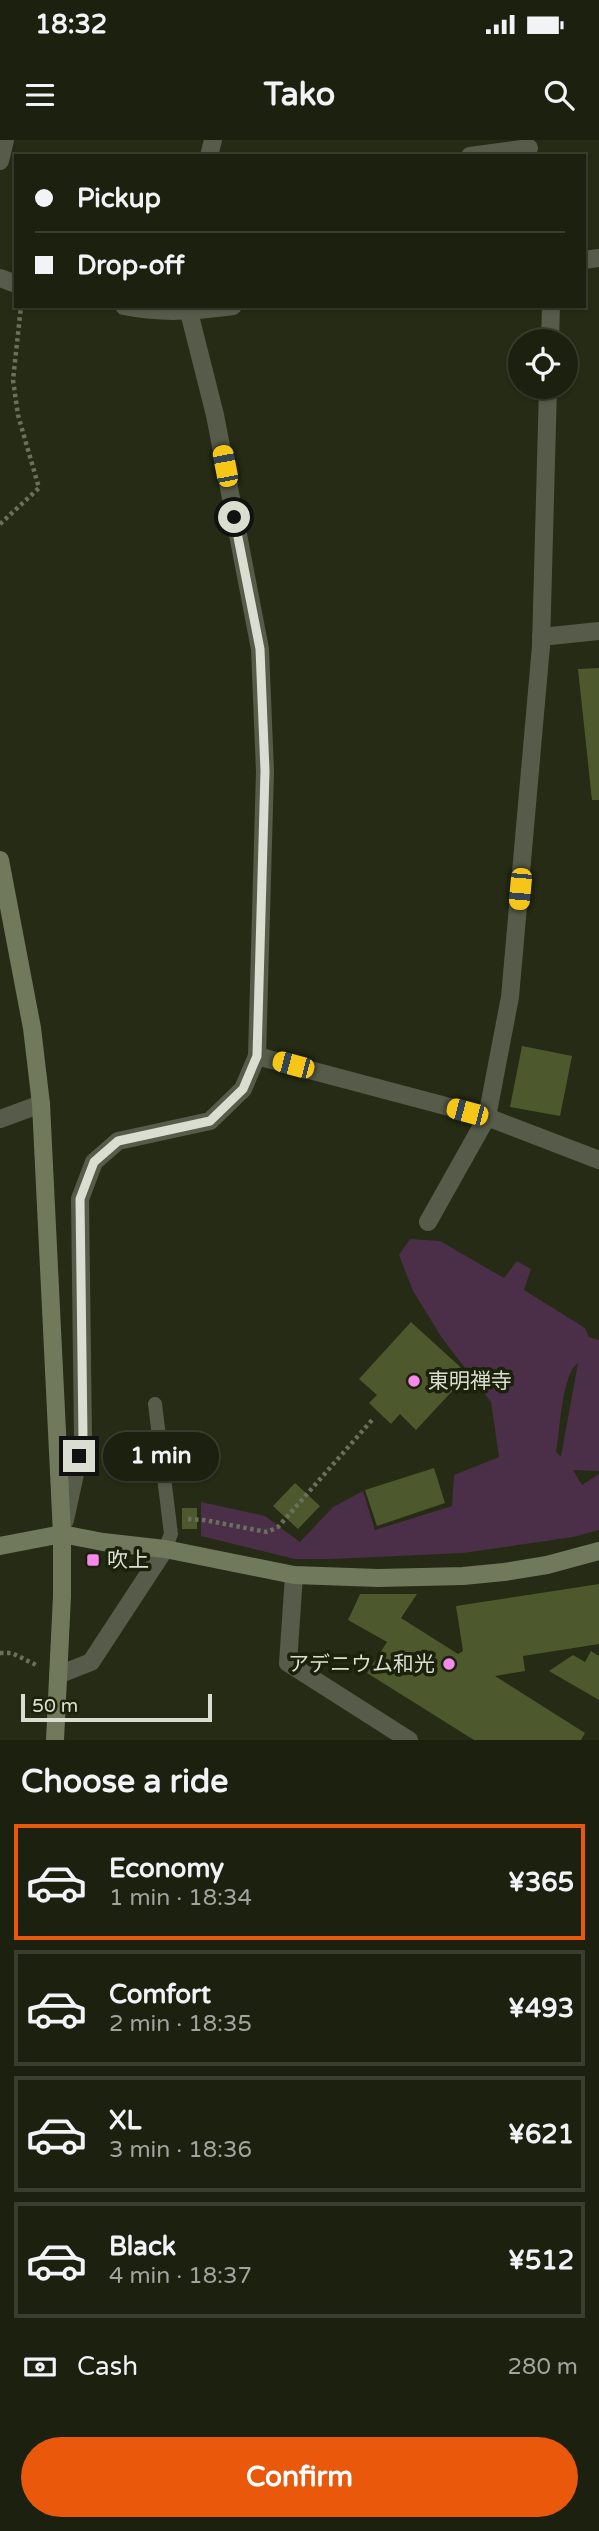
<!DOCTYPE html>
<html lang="en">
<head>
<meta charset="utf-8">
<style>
	body { margin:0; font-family:"Varela Round","Noto Sans JP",sans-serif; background:#292d1d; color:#f1f3f6; height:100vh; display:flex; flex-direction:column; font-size:26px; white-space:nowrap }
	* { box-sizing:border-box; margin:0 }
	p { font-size:23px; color:#a0a39e }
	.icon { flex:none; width:38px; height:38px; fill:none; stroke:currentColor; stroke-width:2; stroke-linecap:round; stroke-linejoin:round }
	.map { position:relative; height:1600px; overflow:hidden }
	.panel { display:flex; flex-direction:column; background:#1c200f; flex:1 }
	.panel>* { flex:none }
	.guide { position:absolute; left:14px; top:14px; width:572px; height:154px; border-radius:0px; box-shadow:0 2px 5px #0004,0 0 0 2px #3a3e2f; display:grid; align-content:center; height:154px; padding:0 21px; background:#1c200f }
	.tools { position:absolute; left:508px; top:189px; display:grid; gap:14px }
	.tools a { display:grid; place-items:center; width:70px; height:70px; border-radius:50%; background:#1c200f; box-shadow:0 2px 5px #0004,0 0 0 2px #3a3e2f; font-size:35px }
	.scale { position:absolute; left:21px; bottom:18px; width:191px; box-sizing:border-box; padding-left:7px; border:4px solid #d9ded0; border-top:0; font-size:19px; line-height:24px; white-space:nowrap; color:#d9ded0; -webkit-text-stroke:5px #1b210b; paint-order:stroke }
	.end { position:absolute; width:32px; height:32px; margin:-16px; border:9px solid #d9ded0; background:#111; box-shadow:0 0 0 4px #111 }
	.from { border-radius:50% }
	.bubble { position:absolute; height:49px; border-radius:24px; background:#1c200f; box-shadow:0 2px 5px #0004,0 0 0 2px #3a3e2f; font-size:23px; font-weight:700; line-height:49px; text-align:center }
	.car { position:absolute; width:21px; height:42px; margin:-21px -10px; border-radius:9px; box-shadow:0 0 5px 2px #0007; background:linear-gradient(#f5c518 24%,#345 0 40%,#f5c518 0 76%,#345 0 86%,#f5c518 0) }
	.guide b { display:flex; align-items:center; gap:24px; height:66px; font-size:26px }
	.guide b+b { border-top:2px solid #3a3e2f }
	.guide i { width:18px; height:18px; background:#f1f3f6 }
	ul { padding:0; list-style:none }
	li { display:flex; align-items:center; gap:21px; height:116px; margin:0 14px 10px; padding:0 7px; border:4px solid #3a3e2f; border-radius:0px }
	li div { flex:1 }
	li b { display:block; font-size:26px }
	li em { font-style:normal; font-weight:700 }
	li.on { border-color:#ea580c }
	li>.icon { width:63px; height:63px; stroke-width:1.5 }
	h2 { padding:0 21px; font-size:32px; line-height:84px }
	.pay { display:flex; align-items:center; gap:18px; height:77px; padding:0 21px; font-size:26px }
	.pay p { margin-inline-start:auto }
	.primary-button { display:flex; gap:14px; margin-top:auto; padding:14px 21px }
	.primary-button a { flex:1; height:80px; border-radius:42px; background:#ea580c; color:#fff; font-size:28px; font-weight:700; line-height:80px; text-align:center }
	.status { display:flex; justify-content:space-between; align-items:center; height:49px; padding:0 35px; background:#1c200f; direction:ltr }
	.status svg { height:19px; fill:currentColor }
	header { display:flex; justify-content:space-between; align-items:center; height:91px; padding:0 21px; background:#1c200f; font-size:32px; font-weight:700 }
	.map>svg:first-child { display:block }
</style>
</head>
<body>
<div class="status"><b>18:32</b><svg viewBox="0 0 49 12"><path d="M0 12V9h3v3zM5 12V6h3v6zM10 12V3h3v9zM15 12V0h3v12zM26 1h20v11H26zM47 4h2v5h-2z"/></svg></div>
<header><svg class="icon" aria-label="menu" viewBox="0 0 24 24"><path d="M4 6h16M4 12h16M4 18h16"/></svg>Tako<svg class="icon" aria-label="search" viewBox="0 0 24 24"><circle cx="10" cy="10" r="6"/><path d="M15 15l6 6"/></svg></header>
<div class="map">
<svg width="599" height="1600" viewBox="0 0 599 1600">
	<rect width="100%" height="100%" fill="#252b14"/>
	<path fill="#4b2f48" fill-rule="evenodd" d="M410,1099L440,1101L504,1138L517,1121L531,1129L524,1150L585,1188L589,1197L599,1200V1331L573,1330L582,1345L599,1334V1390L573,1397L463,1413L331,1419H295L201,1396V1362L265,1376L300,1402L333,1367L363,1351L375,1390L452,1366L454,1335L499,1317L491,1262L442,1198L413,1151L399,1115ZM578,1223L561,1316H560L556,1312C560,1291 562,1233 578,1223Z"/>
	<g fill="#4d582d">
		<path d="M599,528V660H592L578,529Z"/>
		<path d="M522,906L572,916L560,976L510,967Z"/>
		<path d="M411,1182L468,1234L416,1290L400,1274L391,1284L369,1263L377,1255L359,1239Z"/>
		<path d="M434,1328L445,1363L377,1386L365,1350Z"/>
		<path d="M295,1343L320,1366L298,1389L273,1366Z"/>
		<rect x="182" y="1368" width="15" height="21"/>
		<path d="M599,1444V1504L523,1516L525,1531L495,1536L585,1593L581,1600H474L367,1533L387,1502L348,1480L360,1454H417L401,1478L458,1514L463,1511L456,1466Z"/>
		<path d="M591,1511L599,1516V1560L549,1531L573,1515L585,1522Z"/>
	</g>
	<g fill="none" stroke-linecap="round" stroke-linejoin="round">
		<g stroke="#6a705c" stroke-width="4.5" stroke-dasharray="3.5 3.5" stroke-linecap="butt">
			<path d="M0,384L39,348L18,275L13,240L21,166"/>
			<path d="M188,1379L204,1380L267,1392L278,1387L372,1280"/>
			<path d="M0,1513H12L38,1526"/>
		</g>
		<path stroke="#575c4a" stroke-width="14" d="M155,1264L171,1394L165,1409"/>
		<g stroke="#575c4a" stroke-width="18">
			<path d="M209,16L213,0"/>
			<path d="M470,16L529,8"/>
			<path d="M0,21L5,0"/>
			<path d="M584,120L599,118"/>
			<path d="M0,138L16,144"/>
			<path d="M124,166C162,174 196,171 233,166"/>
			<path d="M550,201L551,166"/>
			<path d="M541,497L599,491"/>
			<path d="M257,916L487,977L599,1020"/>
			<path d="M0,979L41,964"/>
			<path d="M428,1082L487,977L510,857L541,506L548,247"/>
			<path d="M65,1380L83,1297L80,1059L94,1022L118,1001L210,981L243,949L257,916L265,631L260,509L215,275L189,172V166"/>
			<path d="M294,1435L288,1523L409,1600"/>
			<path d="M58,1535L91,1522L165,1409"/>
		</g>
		<g stroke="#71795c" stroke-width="18">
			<path d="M0,720L32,888L41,964L62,1394V1456L55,1600"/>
			<path d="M0,1406L62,1394L103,1402L165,1409L294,1435L378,1438L463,1436L504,1432L547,1425L599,1411"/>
		</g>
	</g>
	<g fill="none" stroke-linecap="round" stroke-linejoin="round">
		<path stroke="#d9ded0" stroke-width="9" d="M79,1316L83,1297L80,1059L94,1022L118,1001L210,981L243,949L257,916L265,631L260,509L234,377"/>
	</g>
	<g fill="#f788ec" stroke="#1b210b" stroke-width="2.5">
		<circle cx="414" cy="1241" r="7"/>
		<rect x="86" y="1413" width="14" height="14" rx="3.5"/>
		<circle cx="449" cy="1524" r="7"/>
	</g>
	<g text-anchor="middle" stroke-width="7" stroke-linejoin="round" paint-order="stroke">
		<g font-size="21" fill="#d9ded0" stroke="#1b210b" text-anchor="start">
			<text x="428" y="1248">東明禅寺</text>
			<text x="107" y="1427">吹上</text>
			<text x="435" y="1531" text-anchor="end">アデニウム和光</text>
		</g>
	</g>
</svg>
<div class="tools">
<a><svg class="icon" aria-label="locate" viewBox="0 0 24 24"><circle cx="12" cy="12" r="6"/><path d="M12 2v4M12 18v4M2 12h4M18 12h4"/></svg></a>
</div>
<div class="scale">50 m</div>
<i class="end from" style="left:234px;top:377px"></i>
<i class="end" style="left:79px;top:1316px"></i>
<div class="bubble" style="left:103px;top:1292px;width:116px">1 min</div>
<i class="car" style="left:225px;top:326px;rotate:349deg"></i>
<i class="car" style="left:520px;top:749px;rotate:185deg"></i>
<i class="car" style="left:293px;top:925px;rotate:285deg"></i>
<i class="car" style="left:467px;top:972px;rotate:285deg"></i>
<div class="guide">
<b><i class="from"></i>Pickup</b>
<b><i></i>Drop-off</b>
</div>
</div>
<section class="panel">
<h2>Choose a ride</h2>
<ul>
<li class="on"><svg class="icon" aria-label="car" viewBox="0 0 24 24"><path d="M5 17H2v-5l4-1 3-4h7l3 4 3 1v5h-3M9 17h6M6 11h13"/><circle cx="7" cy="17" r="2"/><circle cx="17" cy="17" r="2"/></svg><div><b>Economy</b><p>1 min · 18:34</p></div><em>¥365</em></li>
<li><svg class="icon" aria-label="car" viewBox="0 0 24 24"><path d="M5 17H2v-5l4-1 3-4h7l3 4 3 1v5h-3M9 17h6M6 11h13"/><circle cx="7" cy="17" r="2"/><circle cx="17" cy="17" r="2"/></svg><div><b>Comfort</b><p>2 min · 18:35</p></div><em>¥493</em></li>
<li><svg class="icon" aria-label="car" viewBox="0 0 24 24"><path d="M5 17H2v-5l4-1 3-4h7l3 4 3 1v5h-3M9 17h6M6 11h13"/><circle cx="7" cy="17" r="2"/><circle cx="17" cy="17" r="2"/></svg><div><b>XL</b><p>3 min · 18:36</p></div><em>¥621</em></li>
<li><svg class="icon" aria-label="car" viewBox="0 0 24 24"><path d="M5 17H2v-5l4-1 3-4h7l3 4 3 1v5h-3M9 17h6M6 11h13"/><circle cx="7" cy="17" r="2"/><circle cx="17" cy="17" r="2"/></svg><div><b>Black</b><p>4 min · 18:37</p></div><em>¥512</em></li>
</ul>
<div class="pay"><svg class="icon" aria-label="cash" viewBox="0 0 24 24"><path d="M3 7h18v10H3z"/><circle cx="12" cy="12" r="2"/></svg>Cash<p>280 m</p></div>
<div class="primary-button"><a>Confirm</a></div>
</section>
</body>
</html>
